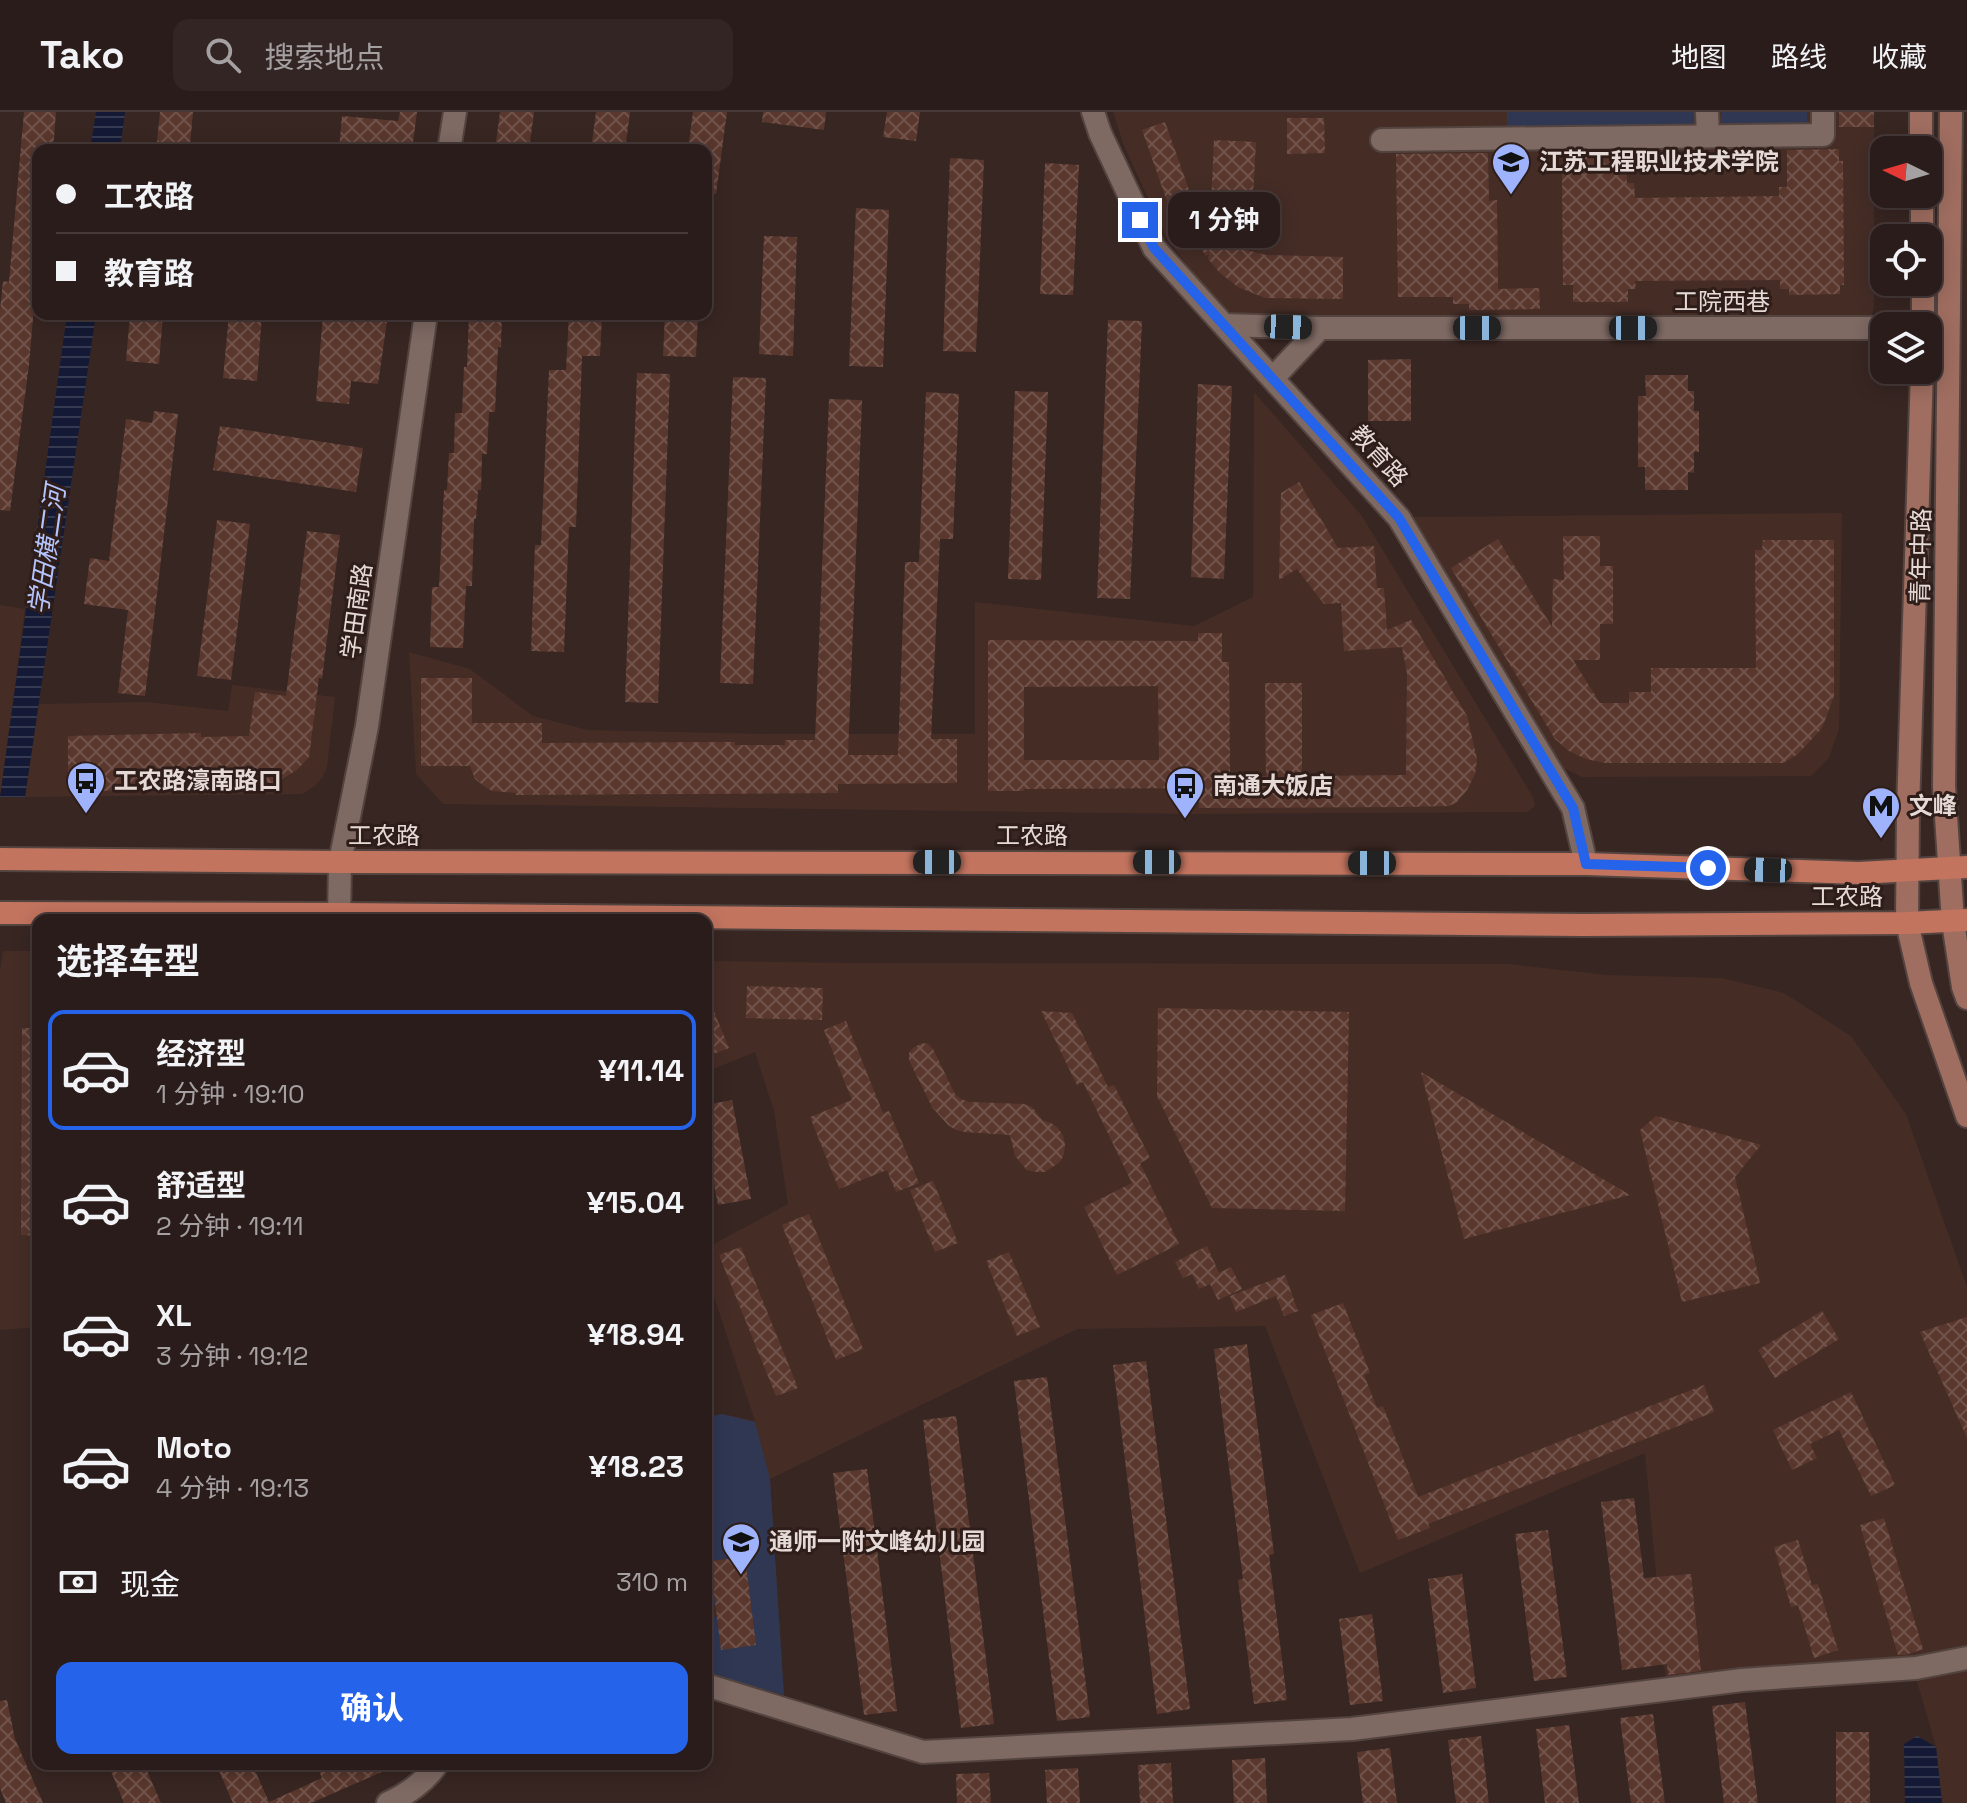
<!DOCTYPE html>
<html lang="zh">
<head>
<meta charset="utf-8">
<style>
	body { margin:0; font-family:"Space Grotesk","Noto Sans SC",sans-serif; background:#322523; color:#f1f3f6; height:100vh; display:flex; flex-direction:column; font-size:30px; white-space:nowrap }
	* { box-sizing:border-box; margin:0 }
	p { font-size:26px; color:#a5a1a2 }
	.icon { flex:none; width:44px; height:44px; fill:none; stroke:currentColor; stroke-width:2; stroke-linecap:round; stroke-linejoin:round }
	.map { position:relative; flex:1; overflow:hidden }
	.sheet { position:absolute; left:32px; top:802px; width:680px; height:856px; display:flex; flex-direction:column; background:#2a1c1a; border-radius:16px; box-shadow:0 4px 20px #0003,0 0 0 2px #463a39 }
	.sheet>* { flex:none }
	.top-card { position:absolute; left:32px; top:32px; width:680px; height:176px; border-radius:16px; box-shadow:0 4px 20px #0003,0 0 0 2px #463a39; display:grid; align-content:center; height:176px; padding:0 24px; background:#2a1c1a }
	.needle { width:52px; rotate:275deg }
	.tools { position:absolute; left:1870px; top:24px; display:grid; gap:16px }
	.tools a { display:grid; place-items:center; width:72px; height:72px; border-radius:16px; background:#2a1c1a; box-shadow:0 4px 20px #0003,0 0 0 2px #463a39; font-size:40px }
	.end { position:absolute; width:36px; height:36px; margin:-18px; border:10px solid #2563eb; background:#fff; box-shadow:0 0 0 4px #fff }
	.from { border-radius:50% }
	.bubble { position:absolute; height:56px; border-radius:16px; background:#2a1c1a; box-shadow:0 4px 20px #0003,0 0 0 2px #463a39; font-size:26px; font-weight:700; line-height:56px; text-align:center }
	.car { position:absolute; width:24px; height:48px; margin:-24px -12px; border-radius:10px; box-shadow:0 0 6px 2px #0007; background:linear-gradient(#222 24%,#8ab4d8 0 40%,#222 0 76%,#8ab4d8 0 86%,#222 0) }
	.top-card b { display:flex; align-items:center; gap:28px; height:76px; font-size:30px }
	.top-card b+b { border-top:2px solid #463a39 }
	.top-card i { width:20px; height:20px; background:#f1f3f6 }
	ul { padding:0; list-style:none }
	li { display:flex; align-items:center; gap:24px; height:120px; margin:0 16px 12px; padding:0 8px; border:4px solid transparent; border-radius:16px }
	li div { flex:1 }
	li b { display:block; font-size:30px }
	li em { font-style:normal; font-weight:700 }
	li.current { border-color:#2563eb }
	li>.icon { width:72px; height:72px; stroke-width:1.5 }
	h2 { padding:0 24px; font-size:36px; line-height:96px }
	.pay { display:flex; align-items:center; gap:20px; height:88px; padding:0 24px; font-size:30px }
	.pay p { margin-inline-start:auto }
	.button { display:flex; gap:16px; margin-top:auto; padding:16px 24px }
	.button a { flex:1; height:92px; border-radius:16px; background:#2563eb; color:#fff; font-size:32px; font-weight:700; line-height:92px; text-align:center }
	header { display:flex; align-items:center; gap:48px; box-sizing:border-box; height:112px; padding:0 40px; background:#2a1c1a; border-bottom:2px solid #463a39 }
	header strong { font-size:38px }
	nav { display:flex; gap:44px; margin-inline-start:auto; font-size:28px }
	.search { width:560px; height:72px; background:#322523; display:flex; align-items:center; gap:20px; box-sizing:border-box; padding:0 28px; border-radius:16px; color:#a5a1a2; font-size:30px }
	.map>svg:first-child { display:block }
</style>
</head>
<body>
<header>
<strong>Tako</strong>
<div class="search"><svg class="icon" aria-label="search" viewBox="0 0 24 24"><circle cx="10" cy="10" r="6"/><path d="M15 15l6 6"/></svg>搜索地点</div>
<nav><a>地图</a><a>路线</a><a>收藏</a></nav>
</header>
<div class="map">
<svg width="1967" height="1691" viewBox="0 0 1967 1691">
	<defs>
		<pattern id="water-rules" width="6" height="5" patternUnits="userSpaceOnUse" patternTransform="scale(2)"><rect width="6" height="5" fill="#141a35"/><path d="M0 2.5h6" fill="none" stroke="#363b52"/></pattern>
		<pattern id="building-cross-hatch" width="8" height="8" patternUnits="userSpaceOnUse" patternTransform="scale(2)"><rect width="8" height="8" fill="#59372d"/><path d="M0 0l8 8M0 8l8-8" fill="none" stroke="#71534b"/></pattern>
	</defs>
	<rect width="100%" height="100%" fill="#382622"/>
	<g fill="#452d26">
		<path d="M1113,0H1874V194L1872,204L1865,209L1252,205L1220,197L1166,125L1124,34Z"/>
		<path d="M1254,280L1362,404L1533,685L1535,694L1528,700L1194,702L443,692L416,662L409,540L470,557L533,604L588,618L766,622H975V490L1194,514L1253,485Z"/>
		<path d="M1842,401L1839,617L1829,646L1811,664L1582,665L1557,653L1412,405Z"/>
		<path d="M0,493L25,497L0,685Z"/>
		<path d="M232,573L335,585L327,655L322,666L315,674L302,682L25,685L39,592L147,590L228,599Z"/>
		<path d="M3,839H38V1215L0,1218V860Z"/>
		<path d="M706,849L863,851L1509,852L1606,863L1722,866L1784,881L1851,924L1906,1002L1967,1175V1537L1909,1548L1666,1572L1645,1341L1360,1461L1265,1214L1077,1217L770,1367L784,1583L706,1562V1305L722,1302L755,1309L706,1161V1136L788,1092L774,999L755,940L706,960Z"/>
		<path d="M1967,1556V1691H1942L1936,1635L1916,1566Z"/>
	</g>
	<g fill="#303753">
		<path d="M1507,0H1694V17L1507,19Z"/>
		<rect x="1721" y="0" width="86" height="16"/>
		<path d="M722,1302L755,1310L770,1367L784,1583L706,1562V1507L717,1505L722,1537L756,1533L745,1445L711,1449L716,1493L706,1494V1305Z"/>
	</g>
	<g fill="url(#water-rules)">
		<path d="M96,0H125L120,38H90Z"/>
		<path d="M67,202H96L25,685H0Z"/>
		<path d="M1917,1624L1936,1635L1942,1691H1905L1904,1632Z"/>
	</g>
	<g fill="url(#building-cross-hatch)" fill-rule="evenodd">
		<path d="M24,0H56L53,38H38V172H36L29,252L10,399L0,398V198L3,169L9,170Z"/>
		<path d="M160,0H193L190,33L157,30Z"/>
		<path d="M400,0H417L412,38H339L342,4L398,9Z"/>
		<path d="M500,0H534L529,38H495Z"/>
		<path d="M596,0H630L625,38H591Z"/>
		<path d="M693,0H727L716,82L706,81V38H688Z"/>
		<path d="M763,0H826L824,18L762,10Z"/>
		<path d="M887,0H920L916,29L883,25Z"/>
		<rect x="1839" y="0" width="35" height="15"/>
		<path d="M1287,6H1324L1325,41L1287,42Z"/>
		<path d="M1165,10L1209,134L1214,28L1256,30L1252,101L1216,99L1242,137L1266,143L1343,145V187L1265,186L1238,175L1220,161L1208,147L1209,142L1206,144L1182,107L1174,109L1142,18Z"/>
		<path d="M1839,37V49H1843L1844,173H1840V182L1789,183V177H1780V168L1635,169L1636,177H1628V190H1573V173H1563L1562,56H1571V40L1626,39L1627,71H1634L1635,86L1779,84V75H1787V38Z"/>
		<path d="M1488,41L1489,89L1497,88L1498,177L1539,176L1540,197L1469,198V192H1453V185H1398L1396,42Z"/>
		<path d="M950,46L984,48L976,240L943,239Z"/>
		<path d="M1045,51L1079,53L1073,183L1040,182Z"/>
		<path d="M856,96L889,98L883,255L849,254Z"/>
		<path d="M764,124L797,125L793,244L759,242Z"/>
		<path d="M130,202H163L159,252L126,249Z"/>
		<path d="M229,202H262L257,269L223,266Z"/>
		<path d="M323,202H388L378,272L351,269L349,292L316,289Z"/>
		<path d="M469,202H502L501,235H498L495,300H489L487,342H482L481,378H478L476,407H474L472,474H466L463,536L430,535L432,475H439L444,378H447L449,341H454L455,301H462L464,255H467Z"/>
		<path d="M569,202H602L600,244H582L576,415H569L564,540L531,539L535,433H541L549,258H566Z"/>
		<path d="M665,202H698L696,245L663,244Z"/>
		<path d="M1108,208L1142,209L1130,487L1097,486Z"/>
		<path d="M1411,247V309H1368V248Z"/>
		<path d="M637,261L670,262L658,591L625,590Z"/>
		<path d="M1645,263H1688V279H1694V299H1699V340H1694V361L1688,360V378H1645V355H1638V284H1646Z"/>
		<path d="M733,265L766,266L753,572L720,571Z"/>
		<path d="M1198,272L1232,274L1224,467L1191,465Z"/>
		<path d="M1015,279L1048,280L1041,468L1008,467Z"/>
		<path d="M926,280L959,282L953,427H940L931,627H957V671L838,672V681L515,683L516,681L492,679L484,674L475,667L470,654H421V566H472V611H542V631L735,630V633H785V628H815L829,287L862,288L848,643H898L905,450H919Z"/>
		<path d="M154,299L178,302L145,584L118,581L128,498L84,492L90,446L109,449L126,307L152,311Z"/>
		<path d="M220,314L363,336L356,380L213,358Z"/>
		<path d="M1299,370L1338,436L1374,434L1377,476H1384L1387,518L1411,508L1467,604L1477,647L1475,662L1467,678L1456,691L1448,694L1406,695L1199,696V676L1024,677V679H988V528L1198,529V521H1222V550H1229L1230,664H1266L1265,571H1302V664L1406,663L1407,561L1402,535L1344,539L1341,491L1324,492L1297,457L1279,468L1281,381ZM1158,574L1159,648H1024V575Z"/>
		<path d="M217,408L250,412L231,568L197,564Z"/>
		<path d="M307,419L340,423L322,567L319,566L309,645L297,658L280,668L262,675L95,679V674L68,675V624L201,621V625L249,624L255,580L286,584Z"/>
		<path d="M1563,424H1600V454H1613V512H1600V548H1573L1600,591H1629V580H1651V556H1756L1755,438H1762L1763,428H1834V584L1822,616L1798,642L1783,651H1605L1586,647L1569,639L1555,627L1451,456L1498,427L1552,515L1553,467L1564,468Z"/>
		<path d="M747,874L823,876L822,908L746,906Z"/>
		<path d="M706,880L729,936L706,945Z"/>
		<path d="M1158,896L1349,900L1345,1099L1212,1096L1157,984Z"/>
		<path d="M1041,899L1072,901L1108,975L1114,973L1150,1046L1140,1051L1179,1132L1117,1163L1084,1095L1132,1071L1083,970L1077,973Z"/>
		<path d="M846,909L883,1001L889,999L919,1071L896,1080L887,1058L839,1077L810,1005L852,988L824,918Z"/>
		<path d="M22,916H38V1124L21,1123Z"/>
		<path d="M922,931L928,932L933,937L955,982L961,987L969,990L1024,992L1032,995L1042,1008L1051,1011L1058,1016L1063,1024L1065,1033L1064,1042L1060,1050L1045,1060H1036L1027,1058L1015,1044L1010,1023L965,1020L956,1018L948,1013L932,995L909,948V941L913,936Z"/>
		<path d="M1421,960L1579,1053L1630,1083L1464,1127Z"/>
		<path d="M732,988L751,1087L718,1093L706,1029V993Z"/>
		<path d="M1656,1004L1761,1033L1735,1065L1760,1171L1682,1190L1640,1018Z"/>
		<path d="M933,1069L958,1131L935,1140L910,1078Z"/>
		<path d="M809,1102L863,1237L836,1248L782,1113Z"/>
		<path d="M1207,1134L1219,1161L1231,1155L1242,1177L1218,1188L1210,1172L1199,1177L1192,1162L1183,1166L1175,1150Z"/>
		<path d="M741,1135L798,1276L776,1284L719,1143Z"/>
		<path d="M1009,1140L1040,1215L1017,1224L986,1149Z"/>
		<path d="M1285,1163L1298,1199L1284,1204L1276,1184L1236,1200L1230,1184Z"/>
		<path d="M1343,1191L1370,1261L1364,1263L1377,1296L1383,1294L1418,1385L1704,1273L1714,1300L1428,1412L1430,1416L1398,1428L1311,1203Z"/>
		<path d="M1822,1199L1839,1227L1775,1266L1758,1238Z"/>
		<path d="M1967,1205V1326L1920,1220Z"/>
		<path d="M1247,1232L1274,1442L1269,1443L1287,1588L1254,1592L1238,1468L1243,1467L1214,1237Z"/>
		<path d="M1146,1249L1190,1597L1157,1602L1113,1253Z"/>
		<path d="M1047,1265L1090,1605L1057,1609L1014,1269Z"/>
		<path d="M1851,1280L1895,1373L1871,1384L1839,1318L1810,1332L1817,1346L1792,1358L1773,1318Z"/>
		<path d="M956,1304L994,1612L961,1616L923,1308Z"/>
		<path d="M867,1357L897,1599L864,1603L833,1361Z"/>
		<path d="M1634,1386L1644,1466L1691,1462L1701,1559L1668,1563L1667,1552L1622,1558L1601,1390Z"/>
		<path d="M1884,1406L1923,1537L1905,1543H1898L1860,1413Z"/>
		<path d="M1548,1418L1567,1565L1534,1569L1515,1422Z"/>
		<path d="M1798,1428L1812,1473L1818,1472L1838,1538L1814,1546L1798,1493L1791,1495L1774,1435Z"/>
		<path d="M745,1445L756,1533L721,1538L710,1449Z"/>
		<path d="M1462,1462L1476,1576L1443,1581L1428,1467Z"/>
		<path d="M1372,1502L1383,1589L1350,1593L1339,1507Z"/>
		<path d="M7,1588L15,1627L43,1691H6L0,1676V1589Z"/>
		<path d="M1745,1590L1758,1691H1724L1712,1594Z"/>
		<path d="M1653,1602L1665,1691H1631L1620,1606Z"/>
		<path d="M1569,1613L1579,1691H1545L1536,1617Z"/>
		<path d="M1836,1620H1869L1870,1691H1836Z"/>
		<path d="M1481,1624L1489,1691H1456L1448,1628Z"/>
		<path d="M1390,1636L1397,1691H1363L1357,1640Z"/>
		<path d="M1265,1646L1267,1691H1234L1232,1648Z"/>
		<path d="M1171,1651L1173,1691H1140L1138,1653Z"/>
		<path d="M108,1652H144L161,1691H124Z"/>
		<path d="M216,1652H252L269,1690L322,1666L316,1652H400L311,1691H233Z"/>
		<path d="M1078,1656L1080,1691H1047L1045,1658Z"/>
		<path d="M989,1661L991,1691H957L956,1662Z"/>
	</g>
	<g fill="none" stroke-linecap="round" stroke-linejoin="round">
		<g stroke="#534440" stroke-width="26">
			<g id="minor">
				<path d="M1093,0L1100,21L1154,136L1399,406L1573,696L1586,752"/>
				<path d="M1707,0L1708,24"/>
				<path d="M1382,28L1823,23V0"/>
				<path d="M1225,213L1320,216H1884"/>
				<path d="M1273,266L1320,216"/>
				<path d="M706,1573L923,1640L1352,1617L1742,1568L1916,1556L1967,1546"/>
			</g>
		</g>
		<g stroke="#534440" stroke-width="26">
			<g id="tertiary">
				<path d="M449,38L455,0"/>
				<path d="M339,808L340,750L367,614L426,202"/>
				<path d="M388,1691C406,1683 426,1669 437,1652"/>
			</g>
		</g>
		<g stroke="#534440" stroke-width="26">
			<g id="secondary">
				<path d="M1921,0V38"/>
				<path d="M1951,0L1944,674L1953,810L1963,875L1967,886"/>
				<path d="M1922,82V126"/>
				<path d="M1923,170V214"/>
				<path d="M1922,258L1908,698L1907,811L1921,871L1967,1004"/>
			</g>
		</g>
		<g stroke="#534440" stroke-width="26">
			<g id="primary">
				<path d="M0,747L340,750L1586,752L1859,761L1967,755"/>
				<path d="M0,801L339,802L1583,813L1907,811L1967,808"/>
			</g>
		</g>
		<use href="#minor" stroke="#7e6963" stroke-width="22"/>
		<use href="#tertiary" stroke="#7e6963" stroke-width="22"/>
		<use href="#secondary" stroke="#a06e61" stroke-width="22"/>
		<use href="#primary" stroke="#c2745f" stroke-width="22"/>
	</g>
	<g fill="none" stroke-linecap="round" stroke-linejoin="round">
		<path stroke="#2563eb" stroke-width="10" d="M1140,108L1154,136L1399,406L1573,696L1586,752L1708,756"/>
	</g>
	<defs>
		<g id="university-pin" transform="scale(2)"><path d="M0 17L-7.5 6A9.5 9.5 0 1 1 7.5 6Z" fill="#9fb3fd" stroke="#2e1d18"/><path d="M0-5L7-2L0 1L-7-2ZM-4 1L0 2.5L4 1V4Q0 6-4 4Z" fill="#111"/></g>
		<g id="bus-pin" transform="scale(2)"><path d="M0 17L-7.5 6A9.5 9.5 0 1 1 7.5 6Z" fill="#9fb3fd" stroke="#2e1d18"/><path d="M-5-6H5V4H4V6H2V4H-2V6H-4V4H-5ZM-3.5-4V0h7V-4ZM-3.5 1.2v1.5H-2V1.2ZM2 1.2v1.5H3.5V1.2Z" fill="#111"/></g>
		<g id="metro-pin" transform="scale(2)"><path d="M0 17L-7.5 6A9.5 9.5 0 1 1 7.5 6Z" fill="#9fb3fd" stroke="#2e1d18"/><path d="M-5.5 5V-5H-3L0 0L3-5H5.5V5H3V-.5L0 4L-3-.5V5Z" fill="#111"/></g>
		<g id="school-pin" transform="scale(2)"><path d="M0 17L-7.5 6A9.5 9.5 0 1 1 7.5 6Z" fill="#9fb3fd" stroke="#2e1d18"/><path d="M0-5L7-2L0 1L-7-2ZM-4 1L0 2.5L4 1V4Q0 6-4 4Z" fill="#111"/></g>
	</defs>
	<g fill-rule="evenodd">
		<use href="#university-pin" x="1511" y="50"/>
		<use href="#bus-pin" x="86" y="669"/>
		<use href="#bus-pin" x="1185" y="674"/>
		<use href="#metro-pin" x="1881" y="694"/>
		<use href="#school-pin" x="741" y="1430"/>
	</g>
	<g text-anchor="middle" stroke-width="6" stroke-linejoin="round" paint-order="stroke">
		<g font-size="24" font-weight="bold" fill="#e6dad6" stroke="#2e1d18" text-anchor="start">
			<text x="1539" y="58">江苏工程职业技术学院</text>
			<text x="114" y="677">工农路濠南路口</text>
			<text x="1213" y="682">南通大饭店</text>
			<text x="1909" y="702">文峰</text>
			<text x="769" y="1438">通师一附文峰幼儿园</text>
		</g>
		<g font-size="24" fill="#e6dad6" stroke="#2e1d18">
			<text x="1722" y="198">工院西巷</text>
			<text transform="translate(1379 344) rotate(48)" y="8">教育路</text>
			<text transform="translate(1921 444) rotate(-89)" y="8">青年中路</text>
			<text transform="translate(357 499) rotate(-82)" y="8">学田南路</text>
			<text x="384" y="732">工农路</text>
			<text x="1032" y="732">工农路</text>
			<text x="1847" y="793">工农路</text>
		</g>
		<g font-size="26" font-style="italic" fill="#b4c4fd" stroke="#2e1d18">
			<text transform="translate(47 438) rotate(-82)" y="9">学田横二河</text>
		</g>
	</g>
</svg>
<div class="tools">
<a><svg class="needle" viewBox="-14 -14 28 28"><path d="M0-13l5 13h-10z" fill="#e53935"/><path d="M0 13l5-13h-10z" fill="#a5a1a2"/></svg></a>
<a><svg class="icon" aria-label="locate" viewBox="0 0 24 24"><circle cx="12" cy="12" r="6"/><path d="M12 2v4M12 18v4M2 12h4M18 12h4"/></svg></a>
<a><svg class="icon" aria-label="layers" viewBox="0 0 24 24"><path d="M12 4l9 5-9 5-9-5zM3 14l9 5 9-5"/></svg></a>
</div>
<i class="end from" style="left:1708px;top:756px"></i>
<i class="end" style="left:1140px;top:108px"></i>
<div class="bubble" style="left:1168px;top:80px;width:112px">1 分钟</div>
<i class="car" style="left:1288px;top:215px;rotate:92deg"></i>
<i class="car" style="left:1477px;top:216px;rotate:90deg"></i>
<i class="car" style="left:1633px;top:216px;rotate:90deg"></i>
<i class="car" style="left:937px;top:750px;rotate:270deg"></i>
<i class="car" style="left:1157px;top:750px;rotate:270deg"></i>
<i class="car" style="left:1372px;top:751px;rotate:270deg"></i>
<i class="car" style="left:1768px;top:758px;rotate:272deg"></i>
<div class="top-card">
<b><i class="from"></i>工农路</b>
<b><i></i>教育路</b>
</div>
<section class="sheet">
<h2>选择车型</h2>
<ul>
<li class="current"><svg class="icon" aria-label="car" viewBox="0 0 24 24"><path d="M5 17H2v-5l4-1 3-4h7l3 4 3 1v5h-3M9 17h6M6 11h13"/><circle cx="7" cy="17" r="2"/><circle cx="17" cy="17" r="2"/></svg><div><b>经济型</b><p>1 分钟 · 19:10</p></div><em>¥11.14</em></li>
<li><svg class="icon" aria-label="car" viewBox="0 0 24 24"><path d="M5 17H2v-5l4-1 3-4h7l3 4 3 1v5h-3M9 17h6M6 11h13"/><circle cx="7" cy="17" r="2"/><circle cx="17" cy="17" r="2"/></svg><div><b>舒适型</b><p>2 分钟 · 19:11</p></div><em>¥15.04</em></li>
<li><svg class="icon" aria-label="car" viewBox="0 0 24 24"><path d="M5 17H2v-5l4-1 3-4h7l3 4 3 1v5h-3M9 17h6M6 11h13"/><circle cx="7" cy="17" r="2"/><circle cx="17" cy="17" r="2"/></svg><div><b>XL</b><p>3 分钟 · 19:12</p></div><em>¥18.94</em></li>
<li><svg class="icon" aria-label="car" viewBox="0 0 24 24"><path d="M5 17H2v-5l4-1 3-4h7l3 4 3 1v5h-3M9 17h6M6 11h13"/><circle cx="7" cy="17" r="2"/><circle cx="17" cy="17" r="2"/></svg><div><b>Moto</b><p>4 分钟 · 19:13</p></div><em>¥18.23</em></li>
</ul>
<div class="pay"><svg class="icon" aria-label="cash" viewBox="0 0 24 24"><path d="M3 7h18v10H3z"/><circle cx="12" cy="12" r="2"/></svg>现金<p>310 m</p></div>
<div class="button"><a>确认</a></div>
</section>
</div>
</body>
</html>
